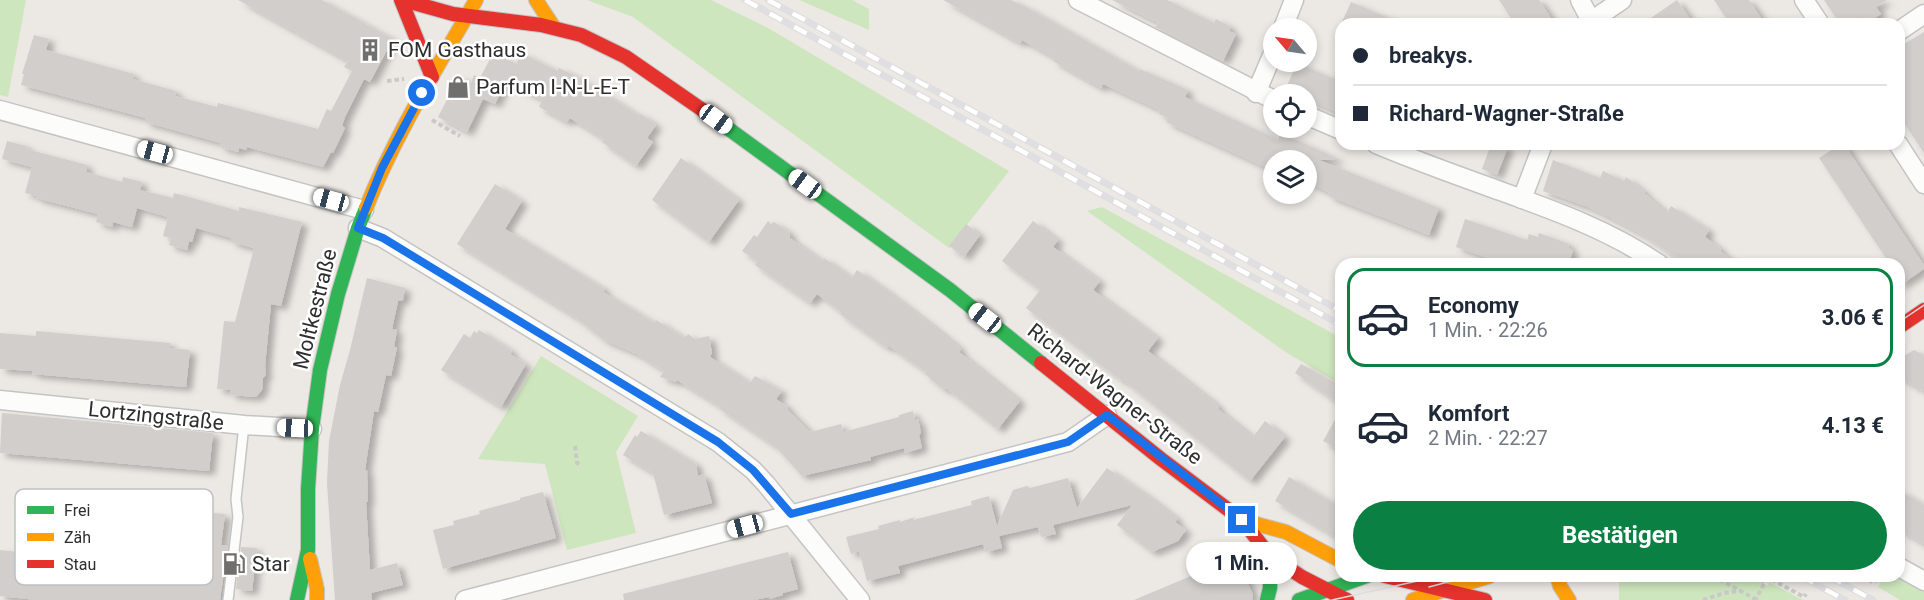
<!DOCTYPE html>
<html lang="de">
<head>
<meta charset="utf-8">
<style>
	body { margin:0; font-family:Roboto,sans-serif; background:#f2f2f3; color:#1f2937; height:100vh; display:flex; flex-direction:column; font-size:22px; white-space:nowrap }
	* { box-sizing:border-box; margin:0 }
	p { font-size:20px; color:#747a83 }
	.icon { flex:none; width:33px; height:33px; fill:none; stroke:currentColor; stroke-width:2; stroke-linecap:round; stroke-linejoin:round }
	.map { position:relative; flex:1; overflow:hidden }
	.sheet { position:absolute; left:1335px; top:258px; width:570px; height:324px; display:flex; flex-direction:column; background:#fff; border-radius:18px; box-shadow:0 3px 9px #0003 }
	.sheet>* { flex:none }
	.top-card { position:absolute; left:1335px; top:18px; width:570px; height:132px; border-radius:18px; box-shadow:0 3px 9px #0003; display:grid; align-content:center; height:132px; padding:0 18px; background:#fff }
	.needle { width:39px; rotate:299deg }
	.tools { position:absolute; left:1263px; top:18px; display:grid; gap:12px }
	.tools a { display:grid; place-items:center; width:54px; height:54px; border-radius:50%; background:#fff; box-shadow:0 3px 9px #0003; font-size:30px }
	.end { position:absolute; width:27px; height:27px; margin:-14px; border:8px solid #1a73e8; background:#fff; box-shadow:0 0 0 3px #fff }
	.from { border-radius:50% }
	.bubble { position:absolute; height:42px; border-radius:21px; background:#fff; box-shadow:0 3px 9px #0003; font-size:20px; font-weight:700; line-height:42px; text-align:center }
	.car { position:absolute; width:18px; height:36px; margin:-18px -9px; border-radius:8px; box-shadow:0 0 4px 2px #0007; background:linear-gradient(#fff 24%,#345 0 40%,#fff 0 76%,#345 0 86%,#fff 0) }
	.top-card b { display:flex; align-items:center; gap:21px; height:57px; font-size:22px }
	.top-card b+b { border-top:2px solid #e0e1e3 }
	.top-card i { width:15px; height:15px; background:#1f2937 }
	ul { padding:10px 0 0; list-style:none }
	li { display:flex; align-items:center; gap:18px; height:99px; margin:0 12px 9px; padding:0 6px; border:3px solid transparent; border-radius:18px }
	li div { flex:1 }
	li b { display:block; font-size:22px }
	li em { font-style:normal; font-weight:700 }
	li.current { border-color:#0b8043 }
	li>.icon { width:54px; height:54px; stroke-width:1.5 }
	.cta { display:flex; gap:12px; margin-top:auto; padding:12px 18px }
	.cta a { flex:1; height:69px; border-radius:36px; background:#0b8043; color:#fff; font-size:24px; font-weight:700; line-height:69px; text-align:center }
	.map>svg:first-child { display:block }
</style>
</head>
<body>
<div class="map">
<svg width="1924" height="600" viewBox="0 0 1924 600">
	<defs>
		<filter id="shadow"><feDropShadow dx="6" dy="4" stdDeviation="3" flood-color="#0004"/></filter>
	</defs>
	<rect width="100%" height="100%" fill="#ece8e4"/>
	<g fill="#cee6be">
		<path d="M0,0H26L8,97L0,95Z"/>
		<path d="M587,0H711L768,28L1009,171L949,248L633,17Z"/>
		<path d="M799,0H852L869,9V30Z"/>
		<path d="M1102,207L1341,338V384L1287,353L1087,211Z"/>
		<path d="M541,356L638,416L616,452L636,533L567,550L545,464L478,459Z"/>
		<path d="M1619,576H1749L1767,586L1769,582L1803,600H1619Z"/>
		<path d="M1879,576H1897L1924,591V600H1900L1878,587L1883,578Z"/>
	</g>
	<g fill="#d1cecb" filter="url(#shadow)">
		<path d="M238,0H322L393,39L370,82L364,79L345,117L342,126L345,128L333,153L331,152L323,167L247,147L246,150L239,148L238,152L220,147L221,143L145,122L146,118L21,85L24,74H22L34,35L49,39L46,50L134,74L132,79L176,91L175,96L217,107L218,103L318,129L327,109L331,111L352,71L344,67L348,61Z"/>
		<path d="M943,0H1011L1028,8L1139,71L1140,69L1188,90L1185,97L1278,140L1280,133L1341,160H1319L1439,208L1429,235L1328,196L1330,193L1306,182V160H1274V171L1166,122L1168,118L1159,114L1160,110L1103,84L1101,88L1053,61L1055,58L1022,40L1020,43Z"/>
		<path d="M1112,0H1167L1214,23L1216,19L1231,27L1229,31L1236,34L1223,61L1155,27L1158,23Z"/>
		<path d="M1499,0H1539L1555,24H1515Z"/>
		<path d="M1677,0L1694,24H1642Z"/>
		<path d="M1714,0H1749L1765,24H1730Z"/>
		<path d="M1824,0H1887L1876,7L1881,14L1865,24L1861,17L1850,24H1840Z"/>
		<path d="M1351,2L1403,24H1341Z"/>
		<path d="M1924,32V153L1899,115V47Z"/>
		<path d="M493,53L516,64L522,53L557,71L559,68L576,76L640,116L641,114L656,125L647,138L653,142L636,166L602,142L604,139L570,118L567,122L539,107L542,100L506,81L495,104L483,99L467,132L438,117L459,76L471,83L474,75L480,78Z"/>
		<path d="M1297,63L1341,82V114L1306,99V94H1295L1285,90Z"/>
		<path d="M7,141L27,146L26,149L87,165L86,172L122,182L123,177L142,182L140,190L173,198L174,193L239,211V207L302,222L281,306L271,304L265,366L266,375L263,378L262,390L256,397L230,395L231,390L217,389L224,321L235,322L254,248L231,242L232,238L196,228L192,242L189,241L187,250L169,245L171,238L163,236L168,217L137,208L132,227L113,222L112,227L96,222L98,214L36,198L37,196L25,193L32,167L2,159Z"/>
		<path d="M1491,144H1499L1508,147L1497,175L1482,169Z"/>
		<path d="M1841,144H1844L1924,265V269L1899,286V264H1890L1819,158Z"/>
		<path d="M681,158L739,200L709,242L652,200Z"/>
		<path d="M1553,160L1600,178L1603,171L1624,181L1626,177L1645,192L1644,193L1667,213L1671,206L1709,230L1705,237L1721,249L1720,251L1737,264H1686L1643,235L1609,217L1588,207L1543,191Z"/>
		<path d="M495,184L522,201L505,229L605,289L603,292L655,323L656,320L685,338L688,334L695,339L709,336L712,353L710,357L750,383L755,376L782,391L776,399L788,407L787,409L810,432L841,424L843,432L899,417V415L913,411L915,420L918,419L921,433L919,435L922,448L905,453L904,448L870,457L871,460L802,476L776,447L720,409L721,407L677,380L676,382L660,377L664,371L637,354L604,340L575,317L457,244Z"/>
		<path d="M1465,219L1527,240L1529,234L1538,237L1539,233L1569,244L1568,248L1573,250L1569,264H1506L1456,247Z"/>
		<path d="M768,221L771,224L774,222L790,233V238L822,261L824,258L852,278L857,270L886,290L933,326L961,349L959,352L1020,401L998,429L946,388L944,390L925,374L926,372L889,346L887,348L840,314L841,312L817,294L810,303L755,265L757,261L742,251L754,235L757,237Z"/>
		<path d="M1033,221L1058,240L1053,247L1100,281L1093,290L1158,338L1148,351L1210,399L1219,407L1218,409L1253,437L1265,421L1285,437L1250,481L1123,380L1122,381L1026,308L1040,290L1002,261Z"/>
		<path d="M966,224L980,235L964,257L949,246Z"/>
		<path d="M367,278L405,288L403,300L398,301L392,329L397,330L394,347H397L391,376L386,375L378,412L374,411L365,470H367L368,502H366L370,570L397,563L403,585L371,593L372,600H335L327,483L329,441L340,385L350,350Z"/>
		<path d="M479,330L512,351L510,354L526,364L501,407L441,370L464,334L470,338L474,331L477,333Z"/>
		<path d="M36,331L170,343V348L190,350L186,387L32,374L33,371L0,369V333L36,336Z"/>
		<path d="M1914,350L1924,355V391L1899,377V359Z"/>
		<path d="M1301,364L1341,386V405L1295,373Z"/>
		<path d="M1341,409V451L1323,441Z"/>
		<path d="M2,413L213,433L209,471L0,453Z"/>
		<path d="M641,431L696,464L698,476L704,474L712,503L664,515L653,473L623,455L635,435L637,437Z"/>
		<path d="M1107,468L1148,496L1178,519L1175,522L1186,530L1178,541L1152,552L1117,525L1132,505L1053,525L1056,534L1041,537L1038,527L999,536L1002,548L986,552L983,544L898,566L900,573L867,581L859,551L851,554L846,537L879,529L878,526L900,520V522L915,517L913,520L972,505L971,501L989,496L997,526L1013,490L1027,486L1030,488L1068,478L1077,508Z"/>
		<path d="M1289,477L1341,508V540L1275,501Z"/>
		<path d="M1899,490L1924,505V544L1899,530Z"/>
		<path d="M543,492L556,538L443,569L433,530L454,525L453,521L480,514L479,511L520,500V498Z"/>
		<path d="M190,511L225,514L221,545H228L220,600H37L0,596V550L27,553L26,566L97,572L98,567L151,573L154,540L186,544Z"/>
		<path d="M241,547L257,548L252,591L236,589Z"/>
		<path d="M788,552L798,589L783,593V595L769,599V597L754,600H624L623,594Z"/>
		<path d="M1229,560L1242,570L1253,595L1252,600H1134Z"/>
	</g>
	<g fill="none" stroke-linecap="round" stroke-linejoin="round">
		<g stroke="#c5c4c5" stroke-width="12">
			<path id="lane" d="M228,600L238,517L236,499L244,425"/>
		</g>
		<g stroke="#c5c4c5" stroke-width="21">
			<g id="street">
				<path d="M1078,0L1274,100"/>
				<path d="M1580,0L1591,21"/>
				<path d="M1804,0L1820,24"/>
				<path d="M1590,24L1591,21L1622,0"/>
				<path d="M1283,28L1294,0"/>
				<path d="M1899,31L1924,14"/>
				<path d="M1256,93L1274,51"/>
				<path d="M0,110L364,210"/>
				<path d="M1306,115L1341,130"/>
				<path d="M1376,144C1414,160 1453,174 1492,188C1550,209 1608,229 1659,264"/>
				<path d="M1898,144L1924,184"/>
				<path d="M1522,199L1543,144"/>
				<path d="M358,228L383,238L718,442L753,470L766,484L860,600"/>
				<path d="M0,400L244,425L312,429"/>
				<path d="M1899,567L1924,581"/>
				<path d="M465,600L1068,442L1107,415"/>
			</g>
		</g>
		<g stroke="#c5c4c5" stroke-width="16">
			<g id="fast">
				<path d="M704,111L950,290L1041,363"/>
				<path d="M297,600L308,550V489L312,429L320,370L338,294L358,228L366,208"/>
				<path d="M1267,600L1270,588V556"/>
				<path d="M1299,600L1367,576"/>
			</g>
		</g>
		<g stroke="#c5c4c5" stroke-width="16">
			<g id="slow">
				<path d="M536,0L553,26"/>
				<path d="M366,208C395,135 437,68 476,0"/>
				<path d="M1242,520L1286,532L1341,561"/>
				<path d="M310,559L317,589V600"/>
				<path d="M1557,576L1560,586L1569,600"/>
				<path d="M1413,600L1490,576"/>
			</g>
		</g>
		<g stroke="#c5c4c5" stroke-width="16">
			<g id="jam">
				<path d="M401,0L432,77"/>
				<path d="M403,0L453,14L541,25L581,35L626,57L704,111"/>
				<path d="M1899,327L1924,310"/>
				<path d="M1041,363L1161,459L1242,520L1270,556L1302,577L1347,600"/>
				<path d="M1385,576L1485,600"/>
			</g>
		</g>
		<g stroke="#c9c9c8" stroke-width="4" stroke-dasharray="4.5 3" stroke-linecap="butt">
			<path d="M387,81L404,79"/>
			<path d="M432,120L460,136"/>
			<path d="M575,446L577,463L582,465"/>
			<path d="M1713,576L1757,600"/>
			<path d="M1754,576L1765,582L1756,599"/>
			<path d="M1765,576L1804,597L1806,594"/>
			<path d="M1862,576L1874,583L1877,578L1873,576"/>
			<path d="M1703,600L1724,593L1740,591"/>
		</g>
		<use href="#lane" stroke="#fcfcfb" stroke-width="9"/>
		<use href="#street" stroke="#fcfcfb" stroke-width="18"/>
		<use href="#fast" stroke="#30b455" stroke-width="14"/>
		<use href="#slow" stroke="#ff9f0a" stroke-width="14"/>
		<use href="#jam" stroke="#e5322d" stroke-width="14"/>
		<g stroke="#dfdfe1" stroke-width="1.5">
			<path d="M1899,322L1924,305"/>
			<path d="M1429,587L1470,576"/>
			<path d="M1332,600L1440,576"/>
		</g>
		<g stroke="#dfdfe1" stroke-width="7">
			<g id="rail">
				<path d="M745,0L1341,325"/>
				<path d="M768,0L1341,311"/>
				<path d="M1801,576L1845,600"/>
				<path d="M1829,576L1873,600"/>
			</g>
		</g>
		<use href="#rail" stroke="#fff" stroke-width="4.5" stroke-dasharray="14" stroke-linecap="butt"/>
	</g>
	<g fill="none" stroke-linecap="round" stroke-linejoin="round">
		<path stroke="#1a73e8" stroke-width="8" d="M422,93L382,168L358,228L383,238L718,442L753,470L791,514L1068,442L1107,415L1242,520"/>
	</g>
	<defs>
		<g id="building-bare" transform="scale(1.8)"><path d="M-4-6H4V6H1V3H-1V6H-4ZM-2.5-4.3h1.7v1.8h-1.7ZM.8-4.3h1.7v1.8H.8ZM-2.5-1h1.7V.8h-1.7ZM.8-1h1.7V.8H.8Z" fill="#706f6e" stroke="#fff" stroke-width="2.5" paint-order="stroke"/></g>
		<g id="shop-bare" transform="scale(1.8)"><path d="M-5-2.5h2.3a2.7 3.5 0 0 1 5.4 0H5L5.5 6h-11ZM-1.5-2.5h3a1.5 2.3 0 0 0-3 0Z" fill="#706f6e" stroke="#fff" stroke-width="2.5" paint-order="stroke"/></g>
		<g id="fuel-bare" transform="scale(1.8)"><path d="M-5.5-6h7V0h2V4h1.3V-2.5L3-4.5l.8-.8L6-3V5H2.5V1h-1V6h-7ZM-4.2-4.7v3.2H.2V-4.7Z" fill="#706f6e" stroke="#fff" stroke-width="2.5" paint-order="stroke"/></g>
	</defs>
	<g fill-rule="evenodd">
		<use href="#building-bare" x="370" y="50"/>
		<use href="#shop-bare" x="458" y="87"/>
		<use href="#fuel-bare" x="234" y="564"/>
	</g>
	<g text-anchor="middle" stroke-width="5" stroke-linejoin="round" paint-order="stroke">
		<g font-size="21" fill="#2e2e2e" stroke="#fff" text-anchor="start">
			<text x="388" y="57">FOM Gasthaus</text>
			<text x="476" y="94">Parfum I-N-L-E-T</text>
			<text x="252" y="571">Star</text>
		</g>
		<g font-size="21" fill="#2e2e2e" stroke="#fff">
			<text transform="translate(315 309) rotate(-76)" y="7">Moltkestraße</text>
			<text transform="translate(1115 394) rotate(38)" y="7">Richard-Wagner-Straße</text>
			<text transform="translate(156 416) rotate(6)" y="7">Lortzingstraße</text>
		</g>
	</g>
	<rect x="15" y="489" width="198" height="96" rx="9" fill="#fff" stroke="#c0c0c0" stroke-width="1.5"/>
	<rect x="27" y="506" width="27" height="8" fill="#30b455"/>
	<rect x="27" y="533" width="27" height="8" fill="#ff9f0a"/>
	<rect x="27" y="560" width="27" height="8" fill="#e5322d"/>
	<g font-size="16" fill="#2e2e2e">
		<text x="64" y="516">Frei</text>
		<text x="64" y="543">Zäh</text>
		<text x="64" y="570">Stau</text>
	</g>
</svg>
<div class="tools">
<a><svg class="needle" viewBox="-14 -14 28 28"><path d="M0-13l5 13h-10z" fill="#e53935"/><path d="M0 13l5-13h-10z" fill="#747a83"/></svg></a>
<a><svg class="icon" aria-label="locate" viewBox="0 0 24 24"><circle cx="12" cy="12" r="6"/><path d="M12 2v4M12 18v4M2 12h4M18 12h4"/></svg></a>
<a><svg class="icon" aria-label="layers" viewBox="0 0 24 24"><path d="M12 4l9 5-9 5-9-5zM3 14l9 5 9-5"/></svg></a>
</div>
<i class="end from" style="left:422px;top:93px"></i>
<i class="end" style="left:1242px;top:520px"></i>
<div class="bubble" style="left:1186px;top:542px;width:111px">1 Min.</div>
<i class="car" style="left:716px;top:119px;rotate:126deg"></i>
<i class="car" style="left:155px;top:152px;rotate:285deg"></i>
<i class="car" style="left:805px;top:184px;rotate:306deg"></i>
<i class="car" style="left:331px;top:200px;rotate:285deg"></i>
<i class="car" style="left:985px;top:318px;rotate:308deg"></i>
<i class="car" style="left:295px;top:428px;rotate:272deg"></i>
<i class="car" style="left:745px;top:526px;rotate:255deg"></i>
<div class="top-card">
<b><i class="from"></i>breakys.</b>
<b><i></i>Richard-Wagner-Straße</b>
</div>
<section class="sheet">
<ul>
<li class="current"><svg class="icon" aria-label="car" viewBox="0 0 24 24"><path d="M5 17H2v-5l4-1 3-4h7l3 4 3 1v5h-3M9 17h6M6 11h13"/><circle cx="7" cy="17" r="2"/><circle cx="17" cy="17" r="2"/></svg><div><b>Economy</b><p>1 Min. · 22:26</p></div><em>3.06 €</em></li>
<li><svg class="icon" aria-label="car" viewBox="0 0 24 24"><path d="M5 17H2v-5l4-1 3-4h7l3 4 3 1v5h-3M9 17h6M6 11h13"/><circle cx="7" cy="17" r="2"/><circle cx="17" cy="17" r="2"/></svg><div><b>Komfort</b><p>2 Min. · 22:27</p></div><em>4.13 €</em></li>
</ul>
<div class="cta"><a>Bestätigen</a></div>
</section>
</div>
</body>
</html>
